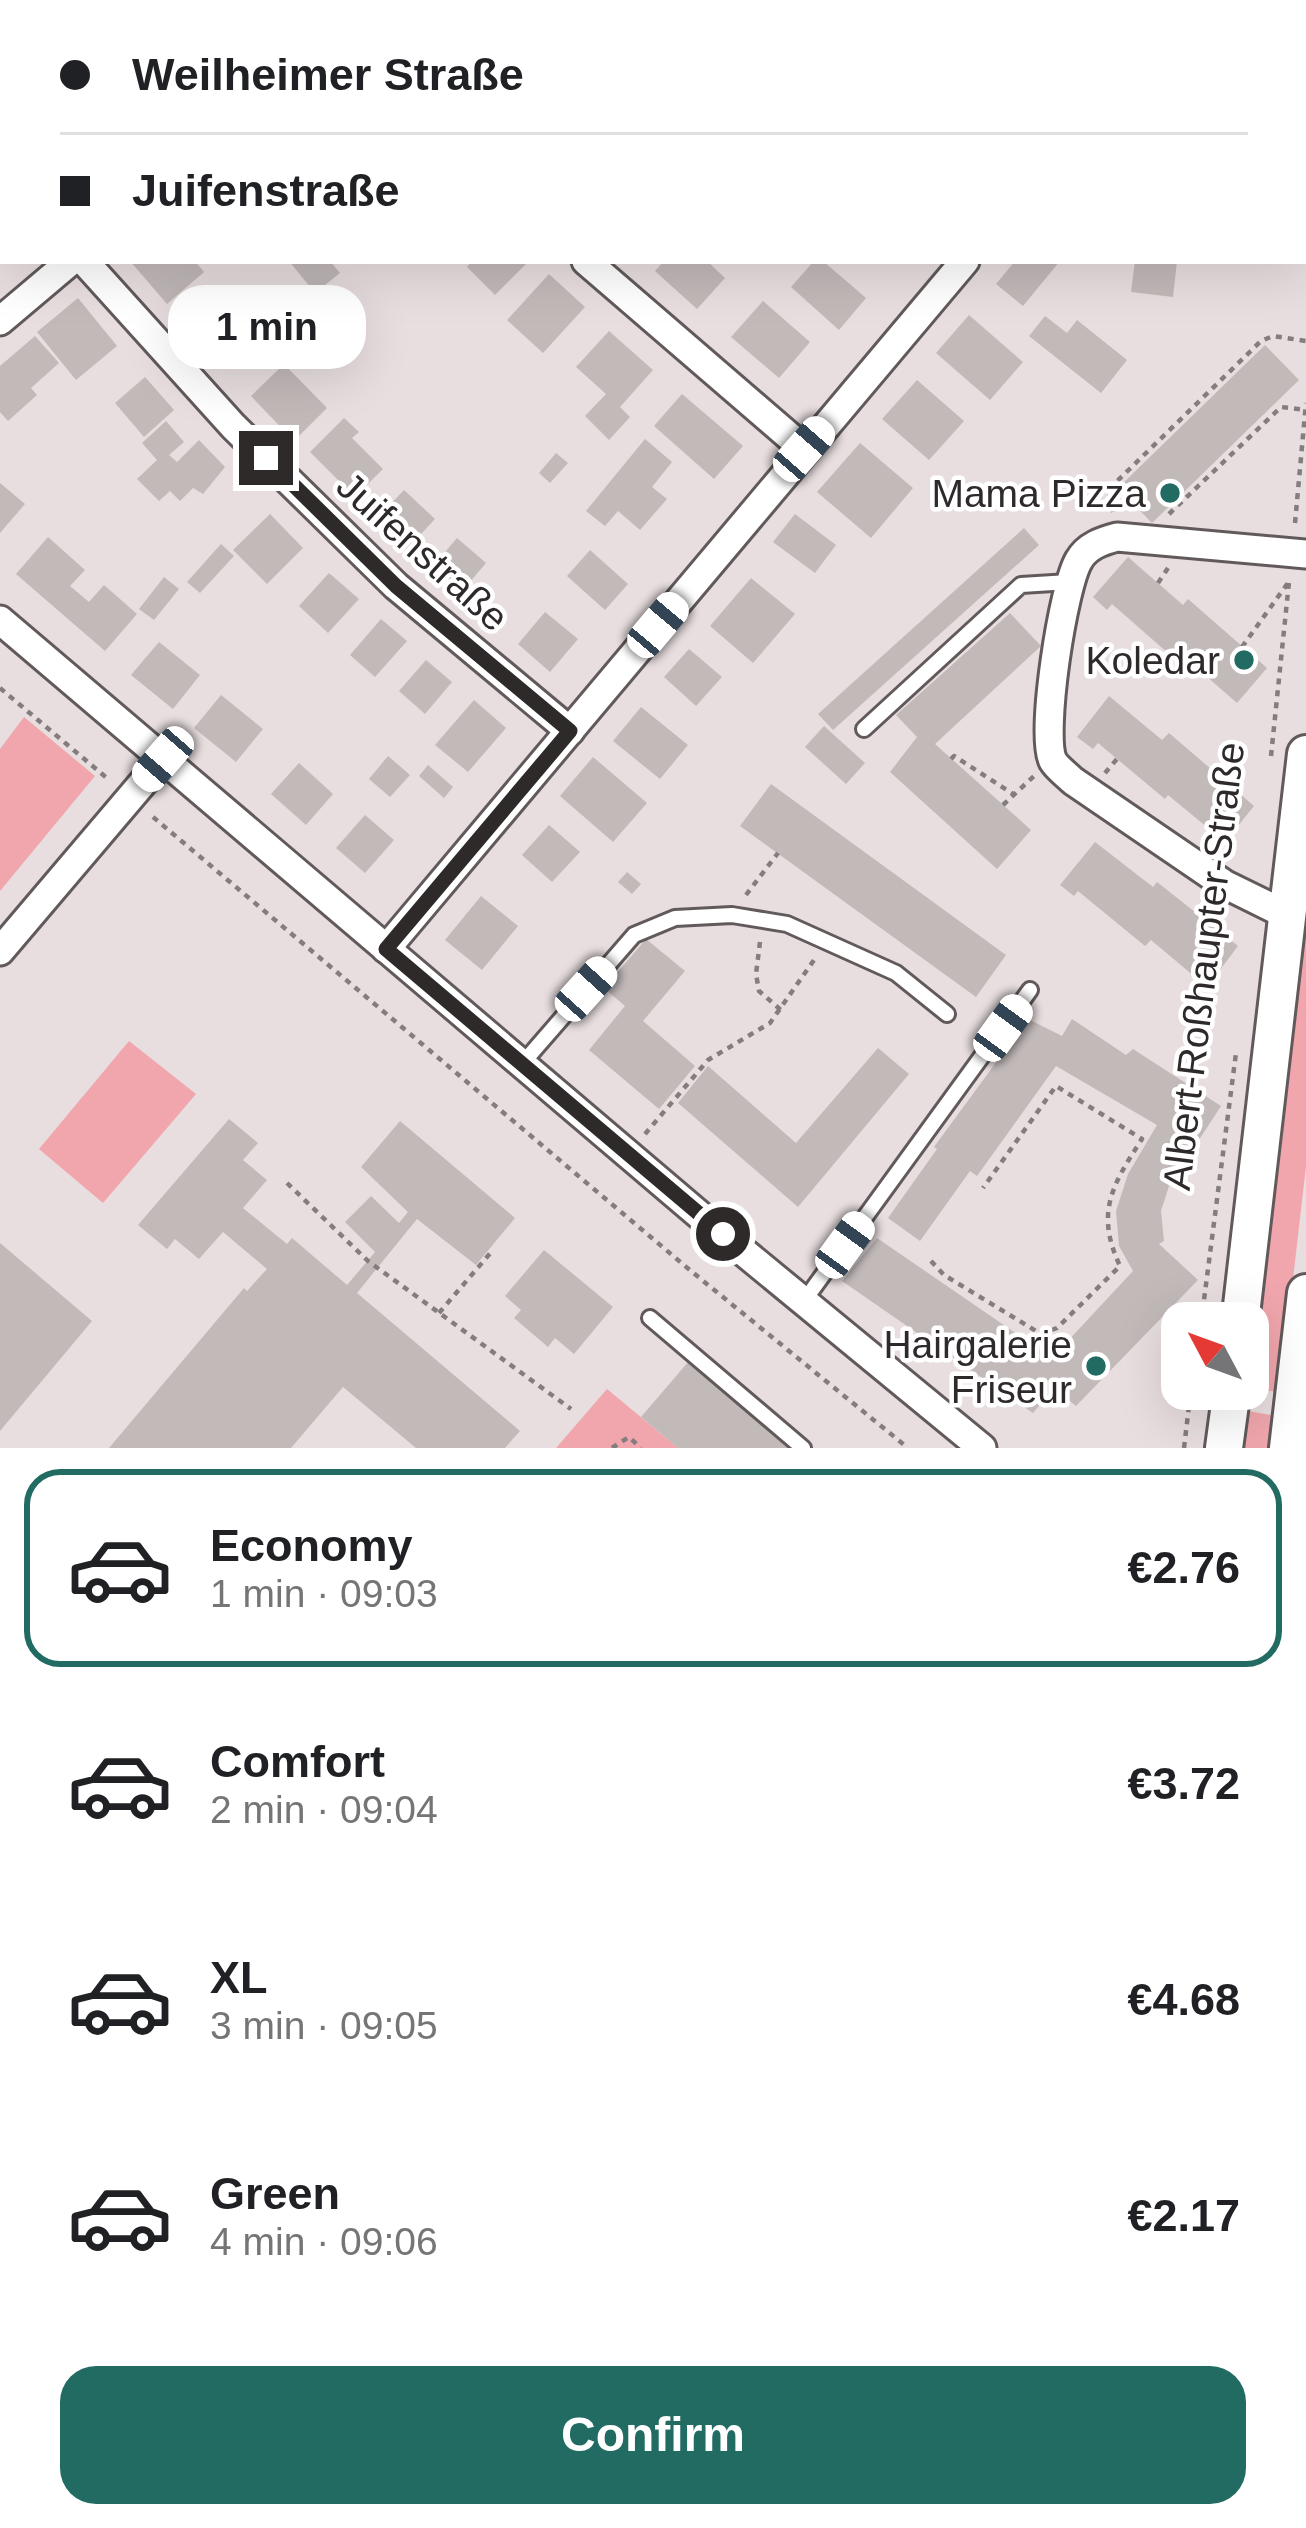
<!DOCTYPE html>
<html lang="en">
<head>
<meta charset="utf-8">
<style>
	body { margin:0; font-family:Arial,sans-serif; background:#f2f2f2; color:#202124; height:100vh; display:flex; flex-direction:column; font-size:45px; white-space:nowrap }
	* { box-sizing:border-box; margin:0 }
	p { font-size:39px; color:#757577 }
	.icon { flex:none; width:66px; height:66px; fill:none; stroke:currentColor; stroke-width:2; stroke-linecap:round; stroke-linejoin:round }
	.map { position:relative; height:1448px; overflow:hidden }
	.side { display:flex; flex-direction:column; background:#fff; flex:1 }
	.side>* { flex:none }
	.banner { position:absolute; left:0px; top:0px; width:1308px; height:264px; box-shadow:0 12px 48px #0002; display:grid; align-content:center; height:264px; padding:0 60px; background:#fff }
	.needle { width:78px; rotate:311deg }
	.buttons { position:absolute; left:1161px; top:1302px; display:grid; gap:24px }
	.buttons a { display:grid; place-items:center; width:108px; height:108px; border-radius:24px; background:#fff; box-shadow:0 12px 48px #0002; font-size:60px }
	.end { position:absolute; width:54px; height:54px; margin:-27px; border:15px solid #2e2a2a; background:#fff; box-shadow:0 0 0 6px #fff }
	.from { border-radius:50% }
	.bubble { position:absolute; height:84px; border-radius:36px; background:#fff; box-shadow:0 12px 48px #0002; font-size:39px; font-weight:700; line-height:84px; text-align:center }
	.car { position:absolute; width:36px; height:72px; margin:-36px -18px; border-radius:15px; box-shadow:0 0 9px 3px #0007; background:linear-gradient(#fff 24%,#345 0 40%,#fff 0 76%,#345 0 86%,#fff 0) }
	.banner b { display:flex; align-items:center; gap:42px; height:114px; font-size:45px }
	.banner b+b { border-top:3px solid #e0e0e0 }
	.banner i { width:30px; height:30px; background:#202124 }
	ul { padding:21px 0 0; list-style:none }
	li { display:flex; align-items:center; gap:36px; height:198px; margin:0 24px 18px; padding:0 36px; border:6px solid transparent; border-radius:36px }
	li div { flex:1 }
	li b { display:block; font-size:45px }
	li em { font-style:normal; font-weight:700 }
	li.current { border-color:#226b63 }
	li>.icon { width:108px; height:108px; stroke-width:1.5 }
	.button { display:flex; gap:24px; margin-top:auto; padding:24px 60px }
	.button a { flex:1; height:138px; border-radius:36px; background:#226b63; color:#fff; font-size:48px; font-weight:700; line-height:138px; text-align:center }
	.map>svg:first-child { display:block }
</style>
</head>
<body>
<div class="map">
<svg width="1306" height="1448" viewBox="0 0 1306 1448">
	<rect width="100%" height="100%" fill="#e8dedf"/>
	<g fill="#f0a6ac">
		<path d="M24,717L95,776L0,891V749Z"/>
		<path d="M1306,871V1166L1280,1392L1249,1389Z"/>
		<path d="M129,1041L196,1094L103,1203L39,1149Z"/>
		<path d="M607,1389L678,1448H556Z"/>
		<path d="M1248,1411L1276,1416L1273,1448H1243Z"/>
	</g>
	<g fill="#c2b9b9">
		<path d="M130,261H195L204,272L167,304Z"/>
		<path d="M289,261H330L340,273L315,293Z"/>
		<path d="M472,261H529L495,295L467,267Z"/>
		<path d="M664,261H707L725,278L697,309L655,271Z"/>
		<path d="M814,261H823L866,298L839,330L791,287Z"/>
		<path d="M1015,261H1060L1023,306L996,284Z"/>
		<path d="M1135,261H1177L1173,297L1131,292Z"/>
		<path d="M549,274L585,307L543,353L507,320Z"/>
		<path d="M78,298L117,346L76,380L37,332Z"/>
		<path d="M763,301L810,342L779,378L731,337Z"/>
		<path d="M225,306L253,340L221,365L194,331Z"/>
		<path d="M969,315L1023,362L990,400L936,353Z"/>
		<path d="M1045,316L1067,333L1077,320L1127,360L1101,393L1029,336Z"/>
		<path d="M609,331L653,370L620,407L630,417L609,440L585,416L606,394L576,367Z"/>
		<path d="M35,336L59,363L31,388L37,395L8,421L0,412V366Z"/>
		<path d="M1265,345L1299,380L1152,523L1118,488Z"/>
		<path d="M284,364L327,408L294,441L251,396Z"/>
		<path d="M145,377L174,410L144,437L115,403Z"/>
		<path d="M917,380L964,421L929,460L882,419Z"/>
		<path d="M682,394L743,446L714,479L654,426Z"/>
		<path d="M344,418L359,432L352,438L383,469L355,497L310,452Z"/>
		<path d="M166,421L184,442L169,455L177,462L199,440L225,467L203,494L193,488L180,501L170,491L159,501L137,479L157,460L142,443Z"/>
		<path d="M645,439L672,462L652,487L667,499L640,530L618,511L605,526L586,511Z"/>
		<path d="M860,443L913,488L871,538L817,492Z"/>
		<path d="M556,453L568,463L550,483L539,473Z"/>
		<path d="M0,483L25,504L0,533Z"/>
		<path d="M404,490L435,519L406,550L375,521Z"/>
		<path d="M270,514L303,548L267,584L233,550Z"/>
		<path d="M795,514L836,545L815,573L773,542Z"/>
		<path d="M1024,528L1039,545L833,730L818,714Z"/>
		<path d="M48,537L85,570L70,586L89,602L104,585L137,614L105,651L16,574Z"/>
		<path d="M457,538L486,563L458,596L429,571Z"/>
		<path d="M221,544L234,556L200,593L187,582Z"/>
		<path d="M590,550L628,584L605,610L567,576Z"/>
		<path d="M1128,557L1183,605L1188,599L1267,668L1237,703L1182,655L1177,661L1112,604L1107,610L1093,597Z"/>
		<path d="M329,573L359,599L328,633L299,606Z"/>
		<path d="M164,577L179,589L154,620L139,609Z"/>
		<path d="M751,578L795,614L753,663L710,626Z"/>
		<path d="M545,612L578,639L550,672L518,644Z"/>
		<path d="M1010,613L1041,646L935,744L1031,830L997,869L890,772L917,737L896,715Z"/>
		<path d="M381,619L407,641L375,677L350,655Z"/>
		<path d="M159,642L200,675L173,709L131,675Z"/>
		<path d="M689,649L722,677L696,706L664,677Z"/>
		<path d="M426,660L452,682L425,714L399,691Z"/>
		<path d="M221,695L263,729L236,762L194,728Z"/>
		<path d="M1109,696L1162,740L1169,733L1254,806L1225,842L1168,795L1165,799L1098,743L1093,749L1077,737Z"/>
		<path d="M474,700L506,728L468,772L435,745Z"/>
		<path d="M641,707L688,745L660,779L613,741Z"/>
		<path d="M824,726L865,763L846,784L805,747Z"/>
		<path d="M388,756L410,775L390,797L369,779Z"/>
		<path d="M593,757L647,803L613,842L560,796Z"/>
		<path d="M299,763L333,794L306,825L271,794Z"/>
		<path d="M428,765L453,787L444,798L419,776Z"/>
		<path d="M771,784L1006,955L976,997L740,826Z"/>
		<path d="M365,815L394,840L365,873L336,848Z"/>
		<path d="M549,825L580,852L552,882L522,855Z"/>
		<path d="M1095,842L1153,887L1157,882L1238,946L1207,987L1151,940L1145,946L1078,891L1074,896L1060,885Z"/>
		<path d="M627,872L641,884L632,894L618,882Z"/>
		<path d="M481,896L518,926L482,970L445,940Z"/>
		<path d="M646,939L685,971L643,1021L695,1066L659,1109L589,1050L625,1006L604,988Z"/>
		<path d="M1028,1019L1062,1036L1072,1019L1126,1055L1133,1049L1221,1106L1169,1186L1161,1211L1164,1241L1159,1244L1198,1280L1076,1406L1054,1388L1033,1413L842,1281L877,1238L1052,1358L1133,1271L1119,1246L1116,1211L1128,1174L1157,1125L1056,1066L977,1176L970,1171L920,1241L888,1218L937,1149L934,1147Z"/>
		<path d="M878,1048L909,1074L798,1207L678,1103L708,1066L796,1143Z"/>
		<path d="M229,1119L258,1143L243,1160L267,1180L243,1208L287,1244L292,1238L347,1285L375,1252L345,1222L371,1196L399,1223L408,1212L361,1167L400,1121L515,1218L476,1265L417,1219L357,1293L520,1431L505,1448H416L343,1387L291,1448H109L244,1288L247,1291L267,1269L223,1232L199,1259L175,1239L167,1249L138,1225Z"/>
		<path d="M0,1243L92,1321L0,1431Z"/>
		<path d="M544,1250L613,1307L574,1354L555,1338L548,1347L514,1318L521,1310L505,1296Z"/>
		<path d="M689,1361L793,1448H678L641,1417Z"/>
	</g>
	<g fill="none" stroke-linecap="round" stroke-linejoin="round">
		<g stroke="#625a5a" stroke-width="20">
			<g id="service">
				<path d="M864,729L1021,585L1069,582"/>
				<path d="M522,1064L634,935L675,918L732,915L787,924L896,973L947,1014"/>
				<path d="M804,1301L1030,990"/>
				<path d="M650,1318L803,1448"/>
			</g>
		</g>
		<g stroke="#625a5a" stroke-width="33">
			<g id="minor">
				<path d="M716,0L720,3"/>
				<path d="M883,0L887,3"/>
				<path d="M377,3L381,0"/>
				<path d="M1098,3L1099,0"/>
				<path d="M1305,206H1306"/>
				<path d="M84,261L233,426L396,586L570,731"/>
				<path d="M586,261L804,449"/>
				<path d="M0,321L71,261"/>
				<path d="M0,620L723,1235L982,1448"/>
				<path d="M1287,915L1224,884L1073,781C1067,775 1057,768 1053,761C1040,735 1063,586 1079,560C1087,546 1102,541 1117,537L1306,554"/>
				<path d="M386,949L965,261"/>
				<path d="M0,951L163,759"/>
			</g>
		</g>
		<g stroke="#625a5a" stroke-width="42">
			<g id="secondary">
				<path d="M1240,1323L1306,754"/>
				<path d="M1224,1448L1232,1389"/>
				<path d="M1288,1448L1306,1293"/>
			</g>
		</g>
		<g stroke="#837d7d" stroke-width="4.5" stroke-dasharray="6 6" stroke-linecap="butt">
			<path d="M839,0L842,3"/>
			<path d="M340,3L344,0"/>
			<path d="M419,3L422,0"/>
			<path d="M1305,245H1306"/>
			<path d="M1113,512L1108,490L1261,341L1273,336L1306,341"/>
			<path d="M1169,514L1281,407L1306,410"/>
			<path d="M1295,523L1306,403"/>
			<path d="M1158,583L1168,568"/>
			<path d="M1242,647L1288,583"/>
			<path d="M0,688L108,779"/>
			<path d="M1271,756L1289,582"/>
			<path d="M951,759L954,756L1013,794"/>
			<path d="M1105,773L1117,759"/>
			<path d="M1003,805L1034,776"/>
			<path d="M153,817L691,1271L908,1448"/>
			<path d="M746,895L778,853"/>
			<path d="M760,942L756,974L759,991L781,1010"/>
			<path d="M645,1134L708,1060L770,1023L814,960"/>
			<path d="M287,1183L368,1261L571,1409"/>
			<path d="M931,1261L944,1275L1041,1334L1057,1328L1120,1266C1095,1213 1112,1185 1142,1139L1056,1086L983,1188"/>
			<path d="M439,1313L493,1250"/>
			<path d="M1201,1323L1236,1053"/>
			<path d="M612,1448L629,1437L641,1448"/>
			<path d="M1184,1448L1191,1389"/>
		</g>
		<use href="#service" stroke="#fff" stroke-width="14"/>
		<use href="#minor" stroke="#fff" stroke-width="27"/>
		<use href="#secondary" stroke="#fff" stroke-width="36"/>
	</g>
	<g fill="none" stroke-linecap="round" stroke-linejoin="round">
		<path stroke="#2e2a2a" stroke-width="15" d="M266,458L396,586L570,731L386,949L723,1234"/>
	</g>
	<g fill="#226b63" stroke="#fff" stroke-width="4.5">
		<circle cx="1170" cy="493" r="12"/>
		<circle cx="1244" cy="660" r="12"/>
		<circle cx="1096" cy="1366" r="12"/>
	</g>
	<g text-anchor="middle" stroke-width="9" stroke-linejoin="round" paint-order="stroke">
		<g font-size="39" fill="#2e2a2a" stroke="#fff" text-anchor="end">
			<text x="1146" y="507">Mama Pizza</text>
			<text x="1220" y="674">Koledar</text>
			<text x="1072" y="1358">Hairgalerie<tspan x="1072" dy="45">Friseur</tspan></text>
		</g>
		<g font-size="39" fill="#2e2a2a" stroke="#fff">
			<text transform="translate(423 551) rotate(42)" y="14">Juifenstraße</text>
			<text transform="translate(1203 966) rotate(-83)" y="14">Albert-Roßhaupter-Straße</text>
		</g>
	</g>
</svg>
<div class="buttons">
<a><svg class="needle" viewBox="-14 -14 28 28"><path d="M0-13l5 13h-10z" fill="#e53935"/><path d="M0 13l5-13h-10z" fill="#757577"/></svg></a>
</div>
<i class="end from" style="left:723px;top:1234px"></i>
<i class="end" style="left:266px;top:458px"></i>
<div class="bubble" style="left:168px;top:285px;width:198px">1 min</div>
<i class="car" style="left:804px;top:449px;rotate:41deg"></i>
<i class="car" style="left:658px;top:625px;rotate:40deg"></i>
<i class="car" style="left:163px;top:759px;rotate:221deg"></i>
<i class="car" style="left:586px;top:989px;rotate:42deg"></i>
<i class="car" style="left:1003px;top:1028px;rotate:36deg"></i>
<i class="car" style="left:845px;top:1245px;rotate:36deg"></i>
<div class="banner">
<b><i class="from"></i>Weilheimer Straße</b>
<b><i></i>Juifenstraße</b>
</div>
</div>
<section class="side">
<ul>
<li class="current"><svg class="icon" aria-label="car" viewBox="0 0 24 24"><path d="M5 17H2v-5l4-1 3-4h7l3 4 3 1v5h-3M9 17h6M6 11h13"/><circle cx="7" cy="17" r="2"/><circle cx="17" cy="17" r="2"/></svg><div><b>Economy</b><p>1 min · 09:03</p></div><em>€2.76</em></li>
<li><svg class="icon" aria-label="car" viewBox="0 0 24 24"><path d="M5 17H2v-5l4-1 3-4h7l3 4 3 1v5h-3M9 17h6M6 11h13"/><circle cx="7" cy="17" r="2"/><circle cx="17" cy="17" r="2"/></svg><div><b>Comfort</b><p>2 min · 09:04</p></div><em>€3.72</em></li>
<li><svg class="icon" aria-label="car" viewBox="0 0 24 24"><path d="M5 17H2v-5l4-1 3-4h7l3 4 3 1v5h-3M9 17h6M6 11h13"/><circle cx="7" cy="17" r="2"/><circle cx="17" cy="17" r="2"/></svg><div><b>XL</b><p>3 min · 09:05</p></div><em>€4.68</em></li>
<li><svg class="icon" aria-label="car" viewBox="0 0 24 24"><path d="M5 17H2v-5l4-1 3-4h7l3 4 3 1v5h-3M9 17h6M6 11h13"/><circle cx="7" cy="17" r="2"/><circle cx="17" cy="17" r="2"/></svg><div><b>Green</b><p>4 min · 09:06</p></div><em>€2.17</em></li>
</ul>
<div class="button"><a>Confirm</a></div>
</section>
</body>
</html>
